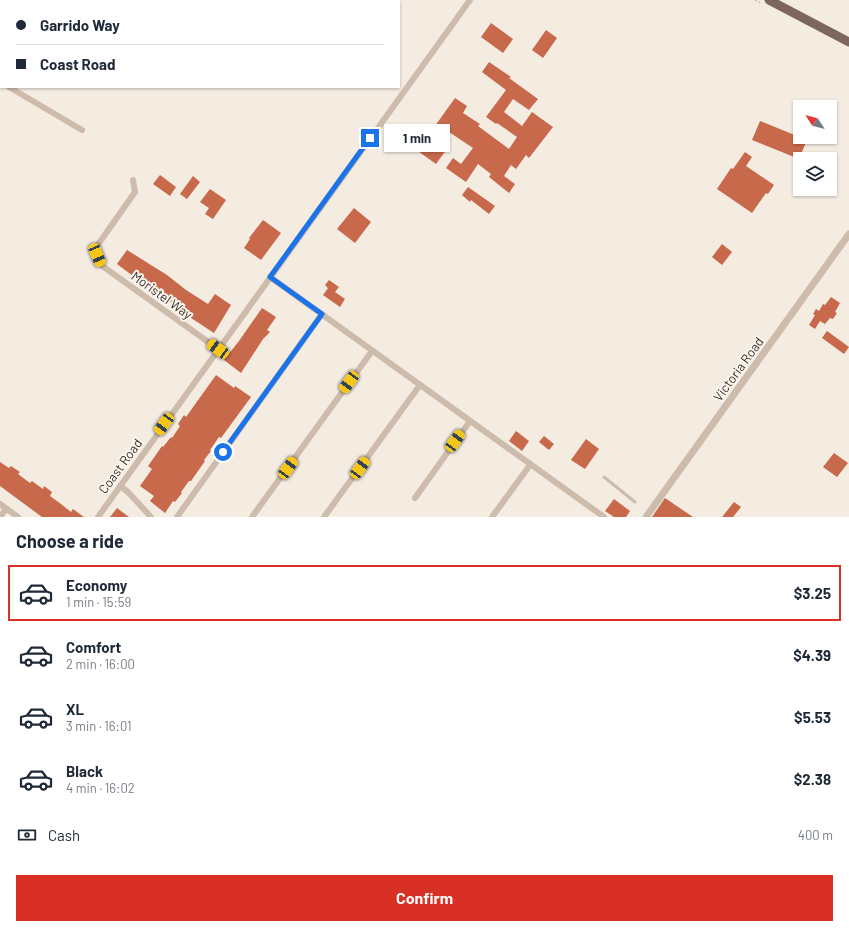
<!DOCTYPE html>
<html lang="en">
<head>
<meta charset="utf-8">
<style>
	body { margin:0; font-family:Barlow,sans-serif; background:#f2f2f3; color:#1f2937; height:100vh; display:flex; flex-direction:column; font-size:15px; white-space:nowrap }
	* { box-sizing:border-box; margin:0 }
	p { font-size:13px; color:#747a83 }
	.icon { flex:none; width:22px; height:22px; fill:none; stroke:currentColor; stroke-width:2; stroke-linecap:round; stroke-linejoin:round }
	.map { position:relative; height:517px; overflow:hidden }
	.details { display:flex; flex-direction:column; background:#fff; flex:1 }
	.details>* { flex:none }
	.hud { position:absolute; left:0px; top:0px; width:400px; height:88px; box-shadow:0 1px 3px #0004; display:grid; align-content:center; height:88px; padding:0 16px; background:#fff }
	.needle { width:26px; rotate:306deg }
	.controls { position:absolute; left:793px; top:100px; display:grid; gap:8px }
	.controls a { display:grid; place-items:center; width:44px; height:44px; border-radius:0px; background:#fff; box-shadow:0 1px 3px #0004; font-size:20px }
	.end { position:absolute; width:18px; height:18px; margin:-9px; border:5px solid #1a73e8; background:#fff; box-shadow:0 0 0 2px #fff }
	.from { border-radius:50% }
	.bubble { position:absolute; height:28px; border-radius:0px; background:#fff; box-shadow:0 1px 3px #0004; font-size:13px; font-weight:700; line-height:28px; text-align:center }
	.car { position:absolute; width:12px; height:24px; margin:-12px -6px; border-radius:5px; box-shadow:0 0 3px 1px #0007; background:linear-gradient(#f5c518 24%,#345 0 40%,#f5c518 0 76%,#345 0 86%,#f5c518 0) }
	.hud b { display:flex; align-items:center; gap:14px; height:38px; font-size:15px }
	.hud b+b { border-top:1px solid #e0e1e3 }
	.hud i { width:10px; height:10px; background:#1f2937 }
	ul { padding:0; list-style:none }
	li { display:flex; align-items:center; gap:12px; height:56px; margin:0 8px 6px; padding:0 8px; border:2px solid transparent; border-radius:0px }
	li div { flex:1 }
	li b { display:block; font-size:15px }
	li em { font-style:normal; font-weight:700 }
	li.active { border-color:#d93025 }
	li>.icon { width:36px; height:36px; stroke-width:1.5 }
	h2 { padding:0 16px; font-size:18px; line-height:48px }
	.pay { display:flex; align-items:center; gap:10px; height:44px; padding:0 16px; font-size:15px }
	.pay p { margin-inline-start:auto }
	.primary-button { display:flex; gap:8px; margin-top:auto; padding:8px 16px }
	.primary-button a { flex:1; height:46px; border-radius:0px; background:#d93025; color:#fff; font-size:16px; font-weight:700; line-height:46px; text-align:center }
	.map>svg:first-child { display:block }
</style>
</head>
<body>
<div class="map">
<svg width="849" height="517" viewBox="0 0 849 517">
	<rect width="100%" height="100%" fill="#f4ebe1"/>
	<g fill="#c8694b">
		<path d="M491,23L513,39L503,53L481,37Z"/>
		<path d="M546,30L557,38L543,58L532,50Z"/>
		<path d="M489,62L511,77L509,78L538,99L529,110L513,99L504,112L522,126L532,112L553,127L529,158L526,155L516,169L511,165L504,176L515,184L509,193L489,177L491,174L478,164L466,182L446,168L453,158L461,164L473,148L449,132L442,142L449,146L436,164L415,149L428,131L430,133L455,98L467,106L463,113L480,124L478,126L509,149L517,137L497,123L496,124L486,117L506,90L482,72Z"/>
		<path d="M760,121L807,140L799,159L752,140Z"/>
		<path d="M745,152L752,157L746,166L774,185L768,194L766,193L752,213L717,189L731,168L733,169Z"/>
		<path d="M160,175L176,187L170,196L153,184Z"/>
		<path d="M193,176L200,182L187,199L180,194Z"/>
		<path d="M468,187L495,206L489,214L471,200L470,202L462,195Z"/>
		<path d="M210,189L226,200L213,219L205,214L209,208L200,202Z"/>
		<path d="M354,208L371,222L355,243L337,229Z"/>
		<path d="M263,220L281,233L261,260L244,248L250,239L249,238Z"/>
		<path d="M722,244L732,252L722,265L712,257Z"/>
		<path d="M127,250L167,275L186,290L208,304L215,294L231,305L214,333L185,314L154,289L153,291L117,264Z"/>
		<path d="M329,280L339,287L335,292L345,299L340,307L323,295L328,288L325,285Z"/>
		<path d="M831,297L840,303L835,312L837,313L833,319L830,318L825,324L820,321L815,329L809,325L815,315L813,314L816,309L819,311L823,304L825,305Z"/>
		<path d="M262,308L276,317L267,330L270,332L263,339L241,373L224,360L239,341Z"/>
		<path d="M827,331L849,347L844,354L822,338Z"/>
		<path d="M216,375L234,388L235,386L251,397L221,438L219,437L210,450L211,451L204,460L205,461L191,481H189L181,492L182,493L175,502L173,501L165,513L150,501L154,496L140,486L152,469L148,466L162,446L163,447L171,437L172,438L180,426L178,424L184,415L186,417Z"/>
		<path d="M516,431L529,441L522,451L509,441Z"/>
		<path d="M544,436L554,444L549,450L539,442Z"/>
		<path d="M586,439L599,449L585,469L571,460Z"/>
		<path d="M834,453L848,463L837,477L823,467Z"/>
		<path d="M0,462L9,468L11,466L20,472L18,474L30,483L32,481L43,489L44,486L52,492L50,496L61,504L71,512L73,509L84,517H42L0,486Z"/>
		<path d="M665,498L693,517H652Z"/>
		<path d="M614,499L630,511L626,517H614L605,511Z"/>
		<path d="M734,502L741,507L733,517H722Z"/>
		<path d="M117,508L129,517H110Z"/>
	</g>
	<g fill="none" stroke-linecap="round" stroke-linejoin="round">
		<path stroke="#b9a596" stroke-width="1" stroke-dasharray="2 2" stroke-linecap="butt" d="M755,0L761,3"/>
		<path stroke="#cdbbac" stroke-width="3" d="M604,477L635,502"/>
		<g stroke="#cdbbac" stroke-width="6">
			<path d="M0,82H1"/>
			<path d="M9,87L82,130"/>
			<path d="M133,180L135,192L97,246V255L101,265L218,349"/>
			<path d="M270,277L604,517"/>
			<path d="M120,486L128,492L151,517"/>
			<path d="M415,498L470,421"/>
			<path d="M0,504L18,517"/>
			<path d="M0,517L6,509"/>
			<path d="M98,517L470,0"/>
			<path d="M177,517L322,314"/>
			<path d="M252,517L372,351"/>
			<path d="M324,517L420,385"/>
			<path d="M492,517L530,465"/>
		</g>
		<path stroke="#cdbbac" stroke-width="7" d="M646,517L849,234"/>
		<path stroke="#7d675c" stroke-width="9" d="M769,0L849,42"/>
	</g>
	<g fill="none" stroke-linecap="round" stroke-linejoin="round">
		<path stroke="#1a73e8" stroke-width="5" d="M223,452L322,314L270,277L370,138"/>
	</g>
	<g text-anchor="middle" stroke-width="4" stroke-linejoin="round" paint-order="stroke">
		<g font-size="13" fill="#3b302b" stroke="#fbf5ee">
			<text transform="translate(162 295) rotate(36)" y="5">Moristel Way</text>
			<text transform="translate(738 369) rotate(-54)" y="5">Victoria Road</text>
			<text transform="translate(120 466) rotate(-54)" y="5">Coast Road</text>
		</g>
	</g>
</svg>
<div class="controls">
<a><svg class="needle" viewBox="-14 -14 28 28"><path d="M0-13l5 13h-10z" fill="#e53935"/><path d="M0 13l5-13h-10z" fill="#747a83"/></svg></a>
<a><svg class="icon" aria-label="layers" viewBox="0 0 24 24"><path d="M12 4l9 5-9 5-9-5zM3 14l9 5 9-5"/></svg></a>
</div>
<i class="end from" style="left:223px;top:452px"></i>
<i class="end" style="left:370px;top:138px"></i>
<div class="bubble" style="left:384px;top:124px;width:66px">1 min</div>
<i class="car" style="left:97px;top:255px;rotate:157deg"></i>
<i class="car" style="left:218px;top:349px;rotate:306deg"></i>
<i class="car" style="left:349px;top:382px;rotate:216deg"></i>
<i class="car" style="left:164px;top:424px;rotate:216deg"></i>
<i class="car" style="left:455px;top:441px;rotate:36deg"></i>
<i class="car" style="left:288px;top:468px;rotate:36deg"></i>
<i class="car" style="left:360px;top:468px;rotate:36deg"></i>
<div class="hud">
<b><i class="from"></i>Garrido Way</b>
<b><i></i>Coast Road</b>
</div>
</div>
<section class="details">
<h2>Choose a ride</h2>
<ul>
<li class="active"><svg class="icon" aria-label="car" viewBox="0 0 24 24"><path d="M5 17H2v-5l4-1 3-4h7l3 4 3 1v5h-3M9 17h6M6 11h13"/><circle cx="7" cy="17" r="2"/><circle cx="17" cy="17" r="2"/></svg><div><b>Economy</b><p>1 min · 15:59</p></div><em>$3.25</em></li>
<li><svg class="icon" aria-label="car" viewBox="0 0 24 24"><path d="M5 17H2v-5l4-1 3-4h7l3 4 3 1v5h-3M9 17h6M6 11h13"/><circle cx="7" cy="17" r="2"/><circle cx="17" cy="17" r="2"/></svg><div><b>Comfort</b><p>2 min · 16:00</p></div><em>$4.39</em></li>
<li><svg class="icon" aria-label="car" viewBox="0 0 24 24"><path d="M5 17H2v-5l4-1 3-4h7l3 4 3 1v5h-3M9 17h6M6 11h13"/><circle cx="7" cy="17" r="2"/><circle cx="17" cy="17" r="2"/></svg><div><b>XL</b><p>3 min · 16:01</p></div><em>$5.53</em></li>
<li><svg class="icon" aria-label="car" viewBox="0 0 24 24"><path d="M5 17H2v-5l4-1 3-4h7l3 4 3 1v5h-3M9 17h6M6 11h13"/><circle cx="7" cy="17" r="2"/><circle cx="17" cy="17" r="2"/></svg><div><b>Black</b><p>4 min · 16:02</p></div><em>$2.38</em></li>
</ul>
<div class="pay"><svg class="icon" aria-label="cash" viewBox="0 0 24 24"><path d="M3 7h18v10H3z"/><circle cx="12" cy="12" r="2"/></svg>Cash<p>400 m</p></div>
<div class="primary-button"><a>Confirm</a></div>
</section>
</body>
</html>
